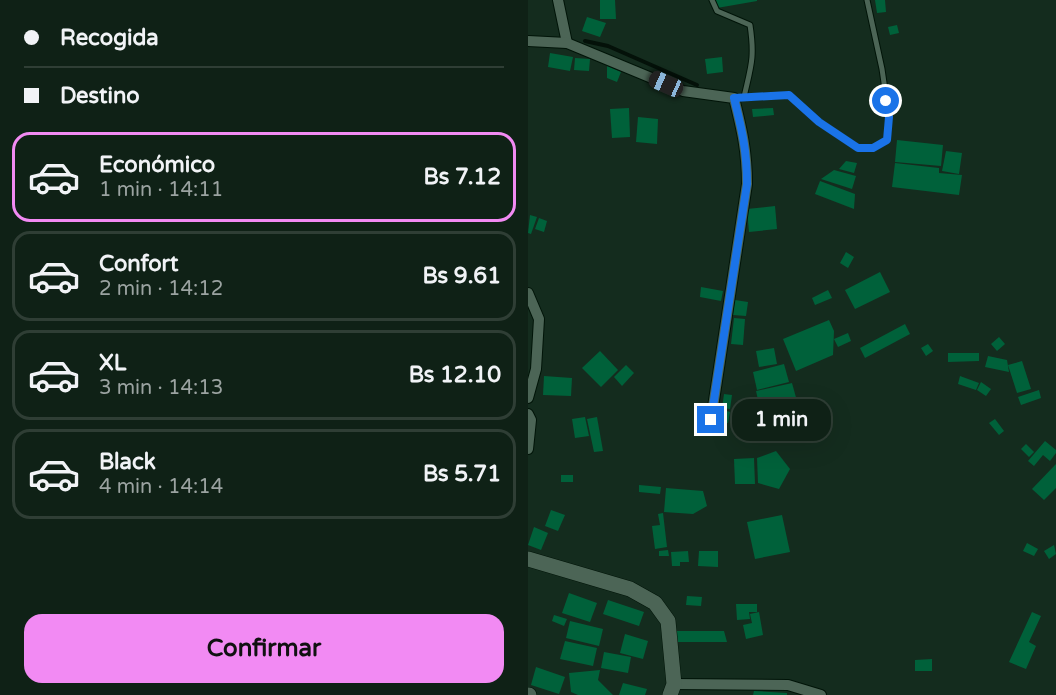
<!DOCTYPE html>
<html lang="es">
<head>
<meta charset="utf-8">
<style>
	body { margin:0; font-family:"Varela Round",sans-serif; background:#1d2e23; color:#f1f3f6; height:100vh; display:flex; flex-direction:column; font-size:22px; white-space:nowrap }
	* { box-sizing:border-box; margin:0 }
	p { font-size:20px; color:#9ba3a1 }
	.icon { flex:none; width:33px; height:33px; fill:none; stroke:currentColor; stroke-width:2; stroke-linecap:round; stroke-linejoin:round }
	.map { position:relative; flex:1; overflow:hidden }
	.drawer { display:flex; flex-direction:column; background:#0f2116; width:528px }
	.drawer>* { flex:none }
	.top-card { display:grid; align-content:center; height:132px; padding:0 24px; background:#0f2116 }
	.end { position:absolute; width:27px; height:27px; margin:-14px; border:8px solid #1a73e8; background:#fff; box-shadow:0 0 0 3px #fff }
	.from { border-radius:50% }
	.bubble { position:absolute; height:42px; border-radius:18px; background:#0f2116; box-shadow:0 6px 24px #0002,0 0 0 2px #2f3e35; font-size:20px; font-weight:700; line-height:42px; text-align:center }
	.car { position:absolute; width:18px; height:36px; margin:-18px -9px; border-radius:8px; box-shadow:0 0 4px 2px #0007; background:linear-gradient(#222 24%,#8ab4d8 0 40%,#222 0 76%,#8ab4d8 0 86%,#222 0) }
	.top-card b { display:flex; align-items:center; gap:21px; height:57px; font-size:22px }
	.top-card b+b { border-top:2px solid #2f3e35 }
	.top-card i { width:15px; height:15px; background:#f1f3f6 }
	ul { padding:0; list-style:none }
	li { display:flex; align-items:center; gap:18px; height:90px; margin:0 12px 9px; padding:0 12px; border:3px solid #2f3e35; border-radius:18px }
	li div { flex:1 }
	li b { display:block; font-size:22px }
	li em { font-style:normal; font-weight:700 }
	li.current { border-color:#f28af3 }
	li>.icon { width:54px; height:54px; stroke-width:1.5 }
	.action { display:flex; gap:12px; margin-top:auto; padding:12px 24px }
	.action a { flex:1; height:69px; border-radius:18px; background:#f28af3; color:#111; font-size:24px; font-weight:700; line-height:69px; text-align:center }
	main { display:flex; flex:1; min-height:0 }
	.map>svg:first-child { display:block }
</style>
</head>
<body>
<main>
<section class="drawer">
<div class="top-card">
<b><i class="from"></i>Recogida</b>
<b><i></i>Destino</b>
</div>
<ul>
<li class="current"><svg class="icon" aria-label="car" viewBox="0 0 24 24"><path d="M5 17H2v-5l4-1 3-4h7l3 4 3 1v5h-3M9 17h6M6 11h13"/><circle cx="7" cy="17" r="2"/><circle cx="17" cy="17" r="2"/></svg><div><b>Económico</b><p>1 min · 14:11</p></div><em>Bs 7.12</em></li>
<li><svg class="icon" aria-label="car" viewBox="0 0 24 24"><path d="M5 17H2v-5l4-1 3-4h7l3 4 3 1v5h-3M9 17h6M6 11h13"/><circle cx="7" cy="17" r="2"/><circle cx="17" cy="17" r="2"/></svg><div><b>Confort</b><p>2 min · 14:12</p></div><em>Bs 9.61</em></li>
<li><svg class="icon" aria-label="car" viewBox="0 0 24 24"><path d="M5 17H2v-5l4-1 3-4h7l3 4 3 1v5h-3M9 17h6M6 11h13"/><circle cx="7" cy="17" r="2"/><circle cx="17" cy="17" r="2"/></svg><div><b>XL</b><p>3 min · 14:13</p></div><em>Bs 12.10</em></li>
<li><svg class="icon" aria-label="car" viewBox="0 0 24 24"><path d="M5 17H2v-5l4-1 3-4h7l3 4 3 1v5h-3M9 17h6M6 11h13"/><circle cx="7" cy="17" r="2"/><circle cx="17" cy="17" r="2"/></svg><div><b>Black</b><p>4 min · 14:14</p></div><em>Bs 5.71</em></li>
</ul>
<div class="action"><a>Confirmar</a></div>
</section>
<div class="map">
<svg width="528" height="695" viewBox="0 0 528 695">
	<rect width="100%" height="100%" fill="#142c1e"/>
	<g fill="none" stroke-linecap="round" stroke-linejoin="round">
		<path stroke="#041109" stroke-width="4" d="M57,41L80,46L169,85"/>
	</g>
	<g fill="#00613a">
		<path d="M72,0H87L88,19H72Z"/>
		<path d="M188,0H229V1L189,8Z"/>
		<path d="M347,0H357L358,12L349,13Z"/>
		<path d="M59,17L78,23L72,37L54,31Z"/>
		<path d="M369,25L371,33L362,35L360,27Z"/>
		<path d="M22,53L45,57L42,71L20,67Z"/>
		<path d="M194,57L195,72L179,74L177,59Z"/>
		<path d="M47,58L62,59L61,71L46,70Z"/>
		<path d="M79,66L93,72L89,82L79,78Z"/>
		<path d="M101,108L102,137L84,138L82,109Z"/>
		<path d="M245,108L246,115L225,117L224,109Z"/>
		<path d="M110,117L130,119L129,144L108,142Z"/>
		<path d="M369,140L415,145L413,166L367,162Z"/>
		<path d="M418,151L434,153L431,174L414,171Z"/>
		<path d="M318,161L329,163L326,173L311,169Z"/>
		<path d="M367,163L411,168V173L434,175L431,195L364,187Z"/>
		<path d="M306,170L328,176L324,189L293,179Z"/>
		<path d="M292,181L327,194L326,209L287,194Z"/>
		<path d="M247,206L249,229L221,232L219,209Z"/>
		<path d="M2,215L9,217L3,234L0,233Z"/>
		<path d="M11,218L19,221L16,232L7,229Z"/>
		<path d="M318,252L326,257L320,268L312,263Z"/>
		<path d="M352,272L362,292L327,309L317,290Z"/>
		<path d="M173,287L195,291L193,301L172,297Z"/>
		<path d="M300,290L304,298L287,305L284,298Z"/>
		<path d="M207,300L220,302L218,316L205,315Z"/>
		<path d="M206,318L217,319L215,345L203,344Z"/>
		<path d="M301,320L306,331L305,355L268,371L255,339Z"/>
		<path d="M377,324L382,334L337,358L332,348Z"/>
		<path d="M320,333L323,341L310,347L306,339Z"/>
		<path d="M471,337L477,344L469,351L463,344Z"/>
		<path d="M400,344L405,351L398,356L393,348Z"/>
		<path d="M246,348L249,364L231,367L228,351Z"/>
		<path d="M72,351L90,370L73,387L54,368Z"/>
		<path d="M420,353H451V361L420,362Z"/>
		<path d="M460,356L479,360L481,372L457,367Z"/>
		<path d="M494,361L503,389L489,393L480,365Z"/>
		<path d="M256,364L261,382L229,390L225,372Z"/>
		<path d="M98,365L106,373L94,386L86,377Z"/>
		<path d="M16,376L44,378L43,396L15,395Z"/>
		<path d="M432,376L451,383L448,390L430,384Z"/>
		<path d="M453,382L463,389L458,396L449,390Z"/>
		<path d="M264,383L269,401L232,409L228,391Z"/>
		<path d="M511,390L513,398L493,405L490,397Z"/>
		<path d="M196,394L204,395L202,409L194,408Z"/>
		<path d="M196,410L202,412L200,423L193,422Z"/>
		<path d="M57,417L61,436L47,438L44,419Z"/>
		<path d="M69,417L75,451L66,452L59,419Z"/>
		<path d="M467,419L476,431L471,435L461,423Z"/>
		<path d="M517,441L528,450V453L522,461L515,455L506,466L500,461Z"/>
		<path d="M498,444L506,452L501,457L493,449Z"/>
		<path d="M248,451L262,469L251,489L230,483L229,458Z"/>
		<path d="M226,458L227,484H207L206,459Z"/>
		<path d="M528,464V488L516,500L504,489Z"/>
		<rect x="33" y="475" width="12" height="7"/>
		<path d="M111,485L133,487L132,494L111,492Z"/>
		<path d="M138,488L175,491L179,506L165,514L136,512Z"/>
		<path d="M23,510L37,515L30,531L17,526Z"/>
		<path d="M135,513L139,547L127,549L124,526L132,525L130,514Z"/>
		<path d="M254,515L262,552L227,559L219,522Z"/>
		<path d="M6,527L20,533L13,550L0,545Z"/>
		<path d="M499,543L510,549L506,556L495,551Z"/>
		<path d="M526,545L528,554L521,559L516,551Z"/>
		<path d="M140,550L141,556H131V551Z"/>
		<path d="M160,551L161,562H152V566H144L143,552Z"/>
		<path d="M171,551H190V567L170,566Z"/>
		<path d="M41,593L69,603L62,622L34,613Z"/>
		<path d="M159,596L174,597L173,606L158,605Z"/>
		<path d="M80,600L116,612L111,626L75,614Z"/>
		<path d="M208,604H229V612H221L222,619L209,620Z"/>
		<path d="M231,612L235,635L218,639L215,625L224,623L222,614Z"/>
		<path d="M504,612L513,616L501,642L508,646L498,669L481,662Z"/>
		<path d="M26,615L39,619L36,626L24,621Z"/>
		<path d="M42,621L75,629L71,646L38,638Z"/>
		<path d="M149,631H196L199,642H149Z"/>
		<path d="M97,634L120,641L115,659L92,653Z"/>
		<path d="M37,641L69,648L65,666L32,659Z"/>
		<path d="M76,652L103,657L100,673L73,668Z"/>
		<path d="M404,659V671H387V660Z"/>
		<path d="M8,667L37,677L31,694L3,685Z"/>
		<path d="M72,670L70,680L85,695H50L43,692L41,673Z"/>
		<path d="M95,683L119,689L117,695H91Z"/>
		<path d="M226,691L259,693V695H225Z"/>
	</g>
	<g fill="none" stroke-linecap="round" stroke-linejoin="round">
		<g stroke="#001408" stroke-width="7">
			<g id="lane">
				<path d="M184,0L189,11L222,25C227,58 223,66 216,97"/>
				<path d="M206,98L261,95L291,122L330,148H345L359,140L361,117L354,69L339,0"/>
			</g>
		</g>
		<g stroke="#001408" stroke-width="12">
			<g id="street">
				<path d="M30,0L39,43"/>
				<path d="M0,41L39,43L155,91L206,98C214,130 219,151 219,184L183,420"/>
				<path d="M0,293L11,319L8,369L0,398"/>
				<path d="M0,414L3,420L0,449"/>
				<path d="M146,684L260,685L293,695"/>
			</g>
		</g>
		<g stroke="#001408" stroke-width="16">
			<g id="secondary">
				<path d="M0,559L102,589L127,603L140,621L146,684L142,695"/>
				<path d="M0,695H1"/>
			</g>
		</g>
		<use href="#lane" stroke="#4c6556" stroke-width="5"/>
		<use href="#street" stroke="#4c6556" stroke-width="10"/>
		<use href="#secondary" stroke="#4c6556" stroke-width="15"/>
	</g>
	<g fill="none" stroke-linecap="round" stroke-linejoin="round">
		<path stroke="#1a73e8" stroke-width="8" d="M183,420L219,184C219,151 214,130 206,98L261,95L291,122L330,148H345L359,140L361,117L358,101"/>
	</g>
</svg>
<i class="end from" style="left:358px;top:101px"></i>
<i class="end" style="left:183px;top:420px"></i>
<div class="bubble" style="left:204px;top:399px;width:99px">1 min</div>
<i class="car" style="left:138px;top:84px;rotate:294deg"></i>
</div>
</main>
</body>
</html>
